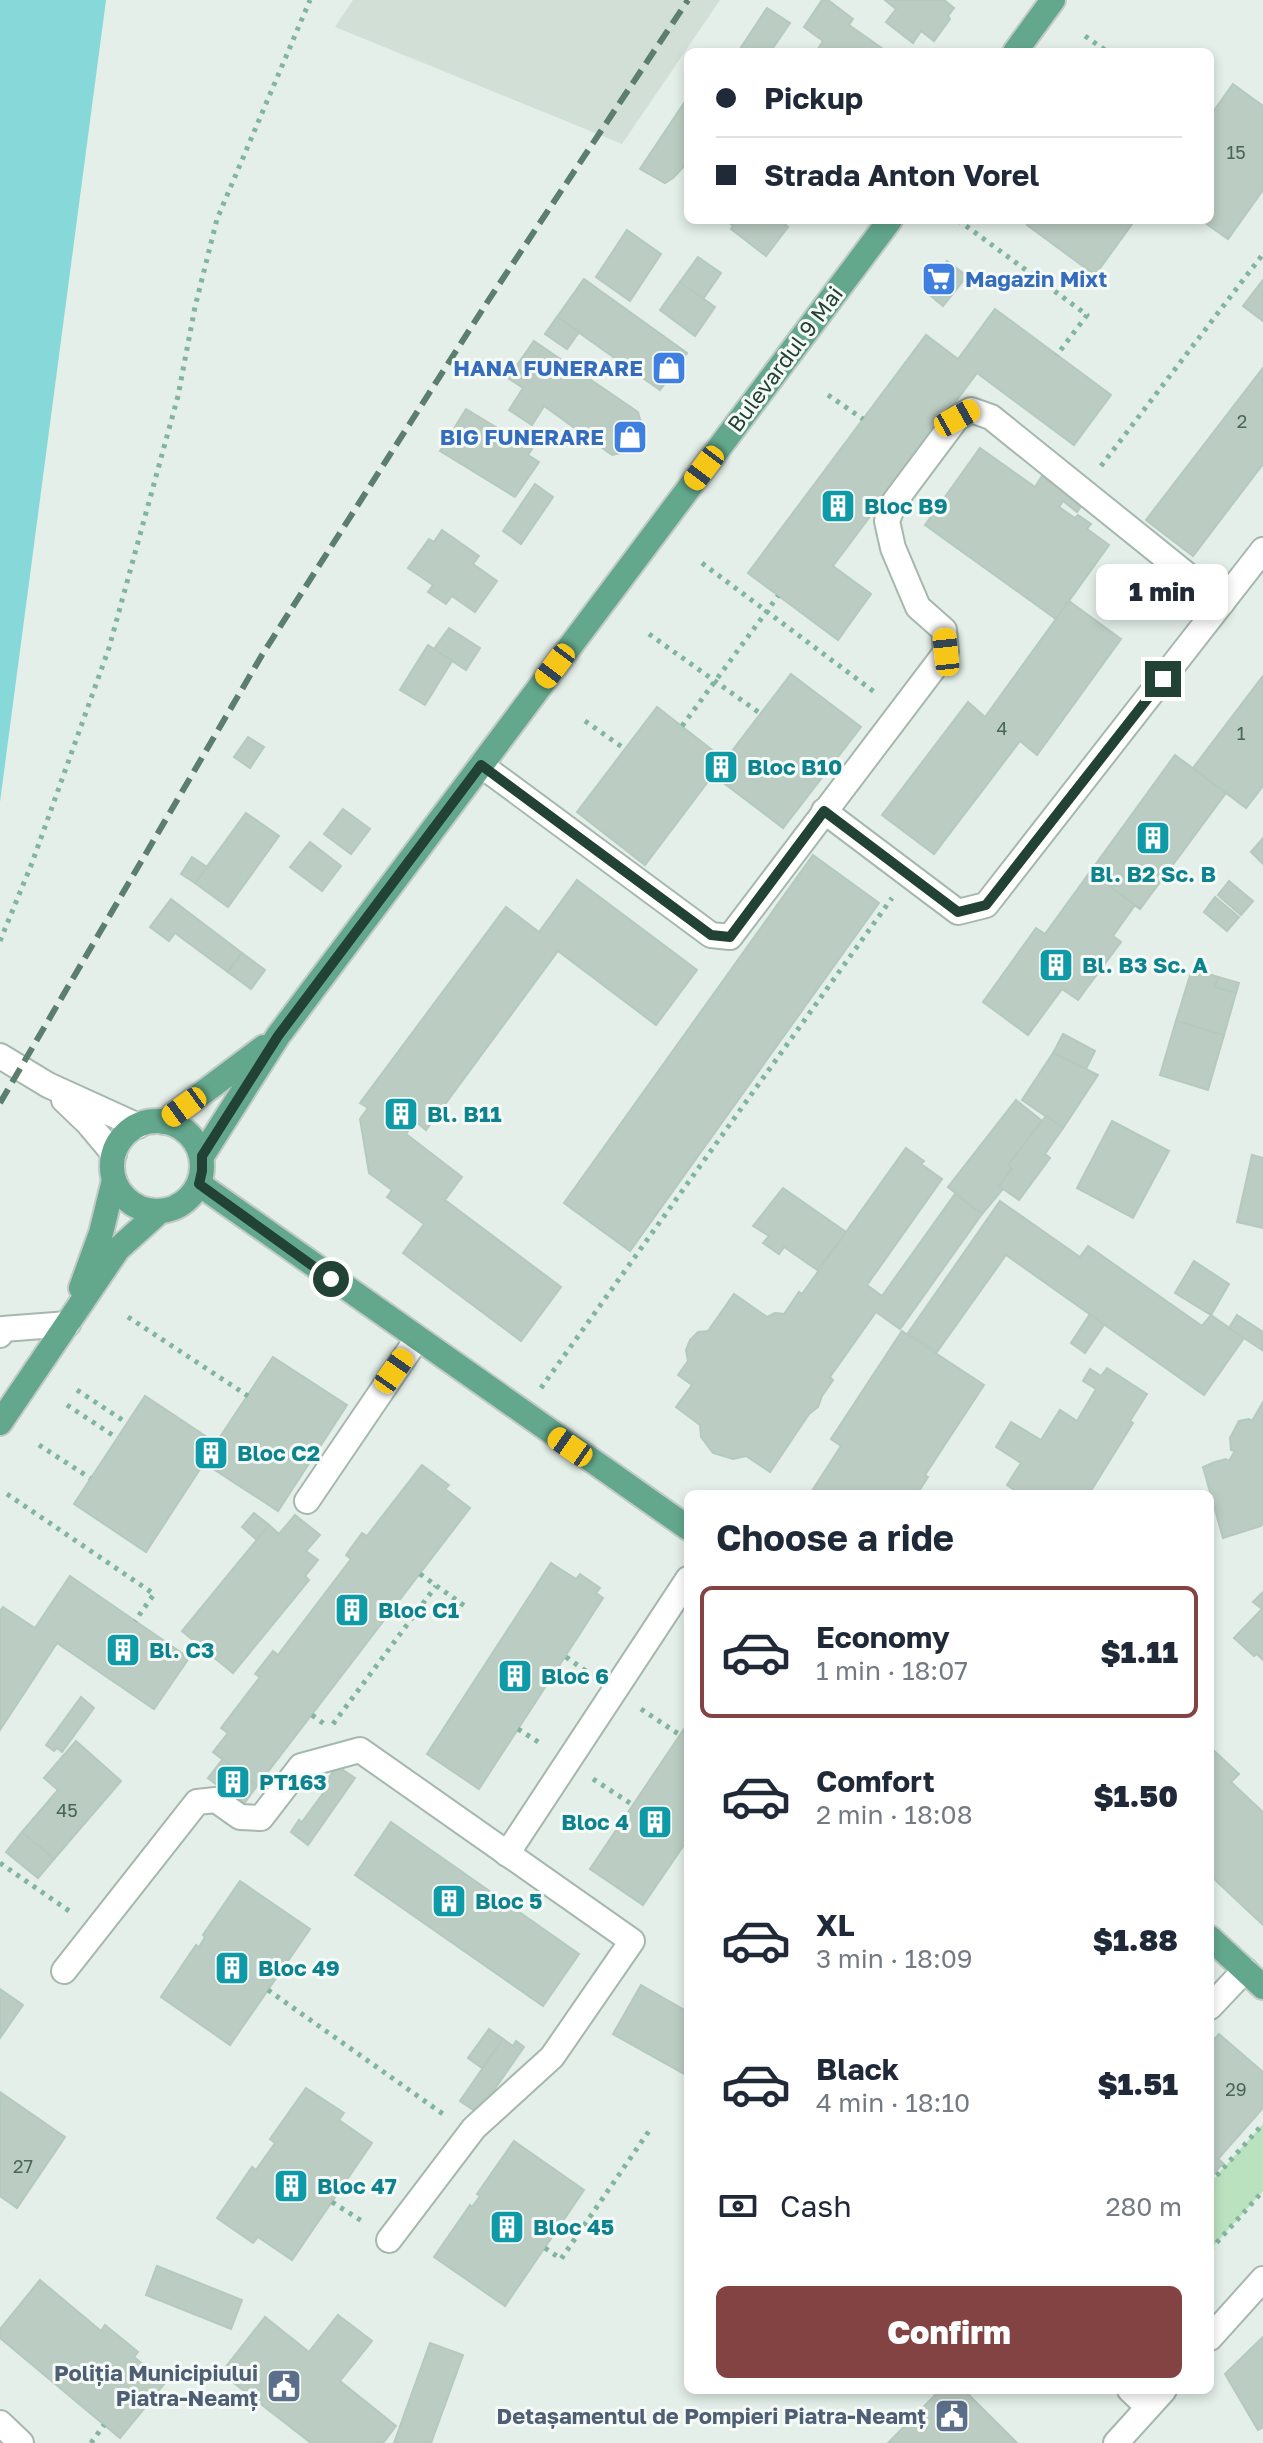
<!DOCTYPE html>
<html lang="en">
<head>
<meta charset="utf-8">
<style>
	body { margin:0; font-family:"Golos Text",sans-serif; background:#f6f6f7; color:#1f2937; height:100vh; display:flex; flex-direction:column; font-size:30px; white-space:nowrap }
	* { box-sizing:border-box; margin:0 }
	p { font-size:26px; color:#747a83 }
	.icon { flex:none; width:44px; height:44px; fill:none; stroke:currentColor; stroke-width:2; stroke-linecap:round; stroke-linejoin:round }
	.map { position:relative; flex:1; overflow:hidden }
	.sheet { position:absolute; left:684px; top:1490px; width:530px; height:904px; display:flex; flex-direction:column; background:#fff; border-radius:12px; box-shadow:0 4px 12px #0003 }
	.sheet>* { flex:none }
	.top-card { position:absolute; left:684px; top:48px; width:530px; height:176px; border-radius:12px; box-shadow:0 4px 12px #0003; display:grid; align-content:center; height:176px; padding:0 32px; background:#fff }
	.end { position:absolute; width:36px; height:36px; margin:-18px; border:10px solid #214234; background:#fff; box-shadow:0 0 0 4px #fff }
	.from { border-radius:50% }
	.bubble { position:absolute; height:56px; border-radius:12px; background:#fff; box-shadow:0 4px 12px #0003; font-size:26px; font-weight:800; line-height:56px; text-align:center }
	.car { position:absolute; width:24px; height:48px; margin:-24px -12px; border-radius:10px; box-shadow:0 0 6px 2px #0007; background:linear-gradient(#f5c518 24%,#345 0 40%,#f5c518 0 76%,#345 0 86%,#f5c518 0) }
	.top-card b { display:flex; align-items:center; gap:28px; height:76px; font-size:30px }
	.top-card b+b { border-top:2px solid #e0e1e3 }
	.top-card i { width:20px; height:20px; background:#1f2937 }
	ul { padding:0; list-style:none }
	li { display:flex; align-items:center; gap:24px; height:132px; margin:0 16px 12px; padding:0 16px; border:4px solid transparent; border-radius:12px }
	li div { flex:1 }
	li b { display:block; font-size:30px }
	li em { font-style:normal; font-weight:800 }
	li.selected { border-color:#844343 }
	li>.icon { width:72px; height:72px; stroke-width:1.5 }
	h2 { padding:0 32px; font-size:36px; line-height:96px }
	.pay { display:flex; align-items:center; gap:20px; height:88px; padding:0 32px; font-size:30px }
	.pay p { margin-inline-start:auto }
	.primary-button { display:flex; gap:16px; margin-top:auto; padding:16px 32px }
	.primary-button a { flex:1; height:92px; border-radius:12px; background:#844343; color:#fff; font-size:32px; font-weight:800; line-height:92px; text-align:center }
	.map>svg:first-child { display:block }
</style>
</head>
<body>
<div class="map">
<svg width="1263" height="2443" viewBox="0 0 1263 2443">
	<rect width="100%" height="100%" fill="#e3efe8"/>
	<path fill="#d1dfd7" d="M353,0H720L622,144L335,27Z"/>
	<path fill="#bae2bf" d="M1263,2124V2191L1210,2250V2183Z"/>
	<path fill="#86d8d9" d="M0,0H106L0,802Z"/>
	<g fill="#bbcdc3" stroke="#b5c9be" stroke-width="2">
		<path d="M822,0H828L853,19L849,25L883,49L881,52H816L823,41L804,27Z"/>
		<path d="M885,0H944L954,8L948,16L950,19L934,41L921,31L913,43L886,22L896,9Z"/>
		<path d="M767,8L790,23L773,48L771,52H738Z"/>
		<path d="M1233,84L1263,106V190L1228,239L1201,220H1210V116Z"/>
		<path d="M688,97V162L673,178L665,183L640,169Z"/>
		<path d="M726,220H780L788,227L766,256L731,229L733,226Z"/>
		<path d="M1030,220H1135L1095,275L1027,225Z"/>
		<path d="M627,230L661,254L630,301L596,277Z"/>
		<path d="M698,257L721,273L703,299L680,282Z"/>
		<path d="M947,261L967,276L943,306L924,290Z"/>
		<path d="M584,279L687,353L660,390L557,317Z"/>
		<path d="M1263,280V321L1243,306Z"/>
		<path d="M680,282L715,307L695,336L660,310Z"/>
		<path d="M995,309L1111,395L1074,445L977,373L833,566L871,594L838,640L748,573L926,335L958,359Z"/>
		<path d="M557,317L579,332L567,349L545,334Z"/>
		<path d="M534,341L638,412L644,434L633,450L612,455L544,406L532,425L509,410L523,388L508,378Z"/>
		<path d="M1263,368V464L1193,556L1146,520Z"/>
		<path d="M466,409L532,449L528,455L539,462L515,497L440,451Z"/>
		<path d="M980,448L1035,487L1042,476L1082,505L1077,512L1063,501L1059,507L1075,518L1078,515L1091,524L1087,529L1109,545L1056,619L925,525Z"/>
		<path d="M535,484L553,497L521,544L503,531Z"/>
		<path d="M442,530L479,556L473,564L497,581L475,612L452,596L446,604L428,592L433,585L408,568L429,539L434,542Z"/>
		<path d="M1069,601L1121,639L1037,755L1020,741L934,854L882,815L968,702L985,717Z"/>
		<path d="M449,628L480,648L466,670L434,649Z"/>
		<path d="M428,645L452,661L425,705L400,690Z"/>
		<path d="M791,674L861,727L783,828L713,775L645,865L577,812L657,707L725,760Z"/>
		<path d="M1263,676V786L1246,808L1193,768Z"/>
		<path d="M248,737L264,747L250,768L234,757Z"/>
		<path d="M1175,755L1226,793L1140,909L1090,872Z"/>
		<path d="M343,809L370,829L351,854L324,834Z"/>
		<path d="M246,813L279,836L228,907L195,883Z"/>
		<path d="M1263,838V864L1251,852Z"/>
		<path d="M310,842L341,866L322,891L290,867Z"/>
		<path d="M813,855L879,903L630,1251L564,1203Z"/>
		<path d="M192,857L207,867L195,883L181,874Z"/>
		<path d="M1090,872L1135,905L1113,936L1121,942L1078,1000L1062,989L1028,1035L983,1002L1036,928L1045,934Z"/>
		<path d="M577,880L697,970L656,1025L558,951L426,1130L415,1121L406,1134L462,1177L445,1200L561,1287L521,1341L403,1253L424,1224L387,1197L392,1190L369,1173L360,1119L368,1108L360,1103L506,907L539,932Z"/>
		<path d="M1229,881L1253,901L1241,915L1218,895Z"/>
		<path d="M1215,897L1239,917L1227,931L1204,912Z"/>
		<path d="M171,899L242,953L228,972L175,933L169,941L150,927Z"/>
		<path d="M242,953L265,970L251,989L228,972Z"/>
		<path d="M1192,969L1218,977L1215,987L1236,993L1224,1035L1176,1021Z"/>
		<path d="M1218,977L1239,983L1236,993L1215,987Z"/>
		<path d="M1176,1021L1224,1035L1208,1090L1160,1075Z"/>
		<path d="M1063,1034L1095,1051L1086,1069L1053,1053Z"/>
		<path d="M1053,1053L1098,1075L1063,1128L1022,1100Z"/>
		<path d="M1016,1100L1042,1121L1008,1165L1012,1169L999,1186L1003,1189L982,1214L948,1187Z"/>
		<path d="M1046,1116L1063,1128L1045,1154L1050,1158L1019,1200L999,1186L1012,1169L1008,1165Z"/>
		<path d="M1112,1121L1169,1151L1133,1218L1077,1188Z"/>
		<path d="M906,1148L924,1161L921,1164L942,1179L867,1285L882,1296L955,1194L982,1214L900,1329L876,1312L830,1377L833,1380L822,1396L818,1407L809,1414L770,1472L746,1456L733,1459L713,1453L701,1437L700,1425L676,1407L692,1385L678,1375L688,1361L686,1350L690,1340L698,1332L708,1331L734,1294L767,1317L775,1313L784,1314L799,1292L802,1294Z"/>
		<path d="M1252,1155L1263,1158V1228L1237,1222Z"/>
		<path d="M783,1188L846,1232L817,1270L784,1247L779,1254L763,1243L769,1236L753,1226Z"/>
		<path d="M1000,1201L1080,1257L1088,1246L1202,1326L1211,1315L1244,1338L1204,1395L1006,1255L937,1352L908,1333Z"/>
		<path d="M1194,1261L1229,1284L1211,1315L1175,1293Z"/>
		<path d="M1090,1314L1104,1325L1085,1353L1071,1343Z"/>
		<path d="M1237,1315L1263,1332L1262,1350L1229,1328Z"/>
		<path d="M902,1331L984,1385L925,1475L928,1477L917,1494H810L841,1446L831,1439Z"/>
		<path d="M273,1357L347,1405L278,1511L204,1463L146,1552L74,1504L145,1396L216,1443Z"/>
		<path d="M1107,1368L1147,1394L1130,1421L1133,1423L1089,1494H1020L1007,1485L1021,1463L996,1447L1011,1422L1041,1440L1060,1410L1077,1421L1096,1389L1083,1381L1090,1369L1101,1376Z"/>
		<path d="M1263,1402V1522L1261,1526L1223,1538L1203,1467L1215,1462L1226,1459L1229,1461L1235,1451L1231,1450L1230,1438L1239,1421L1249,1419L1252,1421Z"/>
		<path d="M422,1465L449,1485L445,1489L470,1508L257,1786L213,1752L228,1733L221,1728L260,1677L255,1674L273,1651L278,1655L351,1559L346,1555L362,1533L367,1536Z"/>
		<path d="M254,1513L269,1525L257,1540L242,1527Z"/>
		<path d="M295,1515L320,1535L306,1551L318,1560L305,1576L309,1580L233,1673L182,1631L269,1525L279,1534Z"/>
		<path d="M551,1563L576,1579L580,1574L600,1588L596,1593L603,1598L479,1789L427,1754Z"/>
		<path d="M70,1576L189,1658L154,1709L57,1643L0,1730V1611L3,1607L35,1628Z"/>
		<path d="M1263,1592V1660L1257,1654L1254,1656L1234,1638L1262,1609L1253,1602Z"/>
		<path d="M81,1697L94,1708L62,1752L57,1748L54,1751L46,1745Z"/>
		<path d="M688,1723V1839L643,1905L590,1869Z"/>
		<path d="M76,1741L121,1781L54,1859L22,1832L58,1790L44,1778Z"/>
		<path d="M1210,1747L1239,1774L1231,1782L1263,1812V1925L1210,1875Z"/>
		<path d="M223,1759L257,1786L243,1805L208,1778Z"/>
		<path d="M337,1766L355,1778L308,1845L291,1832L299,1820L302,1822L327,1788L324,1785Z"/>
		<path d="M391,1822L579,1954L543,2006L355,1875Z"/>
		<path d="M22,1832L54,1859L38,1878L6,1852Z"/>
		<path d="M240,1881L310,1929L230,2045L161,1997L196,1945L199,1947L205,1937L203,1935Z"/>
		<path d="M641,1985L688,2012V2076L613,2034Z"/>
		<path d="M0,1989L23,2005L0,2038Z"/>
		<path d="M489,2029L503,2039L482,2068L468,2058Z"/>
		<path d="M1219,2034L1263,2072V2108L1218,2159L1223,2163L1210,2178V2044Z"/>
		<path d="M503,2039L513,2046L516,2041L524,2047L478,2113L460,2101Z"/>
		<path d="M306,2088L344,2113L339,2120L372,2143L292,2260L258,2237L253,2243L217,2218L252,2167L256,2170L275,2143L270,2139Z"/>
		<path d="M0,2092L65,2137L17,2208L0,2196Z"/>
		<path d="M514,2141L584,2190L505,2306L434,2257L470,2205L472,2207L480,2196L477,2194Z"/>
		<path d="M157,2266L242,2300L231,2329L146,2295Z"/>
		<path d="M40,2280L101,2331L105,2325L138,2352L134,2357L165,2383L120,2438L0,2338V2329Z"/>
		<path d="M338,2315L372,2341L340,2381L396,2426L383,2443H311L221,2373L265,2317L309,2352Z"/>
		<path d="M1263,2337V2427L1258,2430L1225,2374Z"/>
		<path d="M430,2343L463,2355L431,2443H394Z"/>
		<path d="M940,2390H964L1017,2443H888Z"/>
	</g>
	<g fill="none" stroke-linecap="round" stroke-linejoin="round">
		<g stroke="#a5b8ae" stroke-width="28">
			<g id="minor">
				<path d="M481,765L711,935L730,937L946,652L944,630L918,607L893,548L887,521L895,501L957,418L971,410L991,417L1222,603"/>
				<path d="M824,811L958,912L986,905L1263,550"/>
				<path d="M0,1056L48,1085L138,1126"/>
				<path d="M64,1100L88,1123L114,1154"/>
				<path d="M0,1335L3,1329L68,1324"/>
				<path d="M307,1501L417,1339"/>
				<path d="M507,1854L688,1579"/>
				<path d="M64,1971L197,1802L216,1800L240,1817L261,1818L301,1766L360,1750L632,1941L552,2057L474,2128L389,2240"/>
				<path d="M1210,2007L1245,1970"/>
				<path d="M1210,2338L1263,2279"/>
				<path d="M1130,2390L1148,2407"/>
				<path d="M0,2423L21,2443"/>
				<path d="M1116,2443L1164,2390"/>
			</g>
		</g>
		<g stroke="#c1cac6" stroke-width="28">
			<g id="major">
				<path d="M1015,52L1053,0"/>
				<circle cx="157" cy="1166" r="45"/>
				<path d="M164,1122L264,1047"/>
				<path d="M202,1156L278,1036L890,220"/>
				<path d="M199,1184L688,1528"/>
				<path d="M81,1288L101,1233L114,1180"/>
				<path d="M0,1423L118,1249L159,1212"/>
				<path d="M1210,1938L1263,1987"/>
			</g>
		</g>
		<g stroke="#81b59d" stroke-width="5" stroke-dasharray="4 6" stroke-linecap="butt">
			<path d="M1085,36L1108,52"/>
			<path d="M958,220L1087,315L1057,355"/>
			<path d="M828,395L863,419"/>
			<path d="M1101,466L1263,254"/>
			<path d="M702,563L877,694"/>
			<path d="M649,634L761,714"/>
			<path d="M585,721L625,749"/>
			<path d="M682,726L778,596"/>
			<path d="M0,941L32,863L109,648L178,396L195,307L217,219L310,0"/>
			<path d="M128,1317L248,1396"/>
			<path d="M541,1388L892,898"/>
			<path d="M77,1390L127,1423"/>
			<path d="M67,1405L117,1438"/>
			<path d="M39,1445L90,1478"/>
			<path d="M7,1494L154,1594L135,1621"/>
			<path d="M420,1574L466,1607"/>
			<path d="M566,1657L590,1674"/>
			<path d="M641,1709L680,1735"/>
			<path d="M312,1715L327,1726"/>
			<path d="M333,1724L436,1586"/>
			<path d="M518,1729L543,1745"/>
			<path d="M593,1779L633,1805"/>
			<path d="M0,1863L72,1913"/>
			<path d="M268,1990L443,2114"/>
			<path d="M1210,2183L1263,2124"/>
			<path d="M332,2202L365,2223"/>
			<path d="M545,2248L561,2259L651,2128"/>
			<path d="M1210,2250L1263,2191"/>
			<path d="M91,2443L104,2425"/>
		</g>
		<use href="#minor" stroke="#fff" stroke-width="24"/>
		<use href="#major" stroke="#63a88d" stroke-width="24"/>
		<path stroke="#5b7e6f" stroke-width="6" stroke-dasharray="16 8" stroke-linecap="butt" d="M0,1103L262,655L488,301L688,0"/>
	</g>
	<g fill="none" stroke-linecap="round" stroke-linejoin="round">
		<path stroke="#214234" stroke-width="10" d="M331,1279L199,1184L202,1171V1156L278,1036L481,765L711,935L730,937L824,811L958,912L986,905L1163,679"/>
	</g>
	<defs>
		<g id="supermarket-square" transform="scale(1.8)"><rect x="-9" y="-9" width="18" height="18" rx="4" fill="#3f7fe0" stroke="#f5faf7"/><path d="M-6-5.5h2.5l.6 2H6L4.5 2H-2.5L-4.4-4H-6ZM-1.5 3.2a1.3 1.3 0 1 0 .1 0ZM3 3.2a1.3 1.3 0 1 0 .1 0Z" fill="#fff"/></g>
		<g id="shop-square" transform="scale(1.8)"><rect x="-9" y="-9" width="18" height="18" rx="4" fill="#3f7fe0" stroke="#f5faf7"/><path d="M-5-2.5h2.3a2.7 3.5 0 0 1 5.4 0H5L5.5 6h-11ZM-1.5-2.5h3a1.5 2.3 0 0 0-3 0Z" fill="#fff"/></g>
		<g id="building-square" transform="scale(1.8)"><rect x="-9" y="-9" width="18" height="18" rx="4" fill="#0f9aa8" stroke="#f5faf7"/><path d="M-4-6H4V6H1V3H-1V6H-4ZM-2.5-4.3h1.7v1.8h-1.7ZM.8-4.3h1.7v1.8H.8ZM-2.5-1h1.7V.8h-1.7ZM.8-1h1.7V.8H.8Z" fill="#fff"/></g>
		<g id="civic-square" transform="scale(1.8)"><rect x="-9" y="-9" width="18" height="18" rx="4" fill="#5c6f8a" stroke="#f5faf7"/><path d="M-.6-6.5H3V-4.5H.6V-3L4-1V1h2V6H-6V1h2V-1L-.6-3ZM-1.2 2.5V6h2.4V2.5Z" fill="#fff"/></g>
	</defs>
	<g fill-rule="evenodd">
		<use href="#supermarket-square" x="939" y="279"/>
		<use href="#shop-square" x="669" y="368"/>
		<use href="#shop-square" x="630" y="437"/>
		<use href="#building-square" x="838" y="506"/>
		<use href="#building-square" x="721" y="767"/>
		<use href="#building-square" x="1153" y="838"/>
		<use href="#building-square" x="1056" y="965"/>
		<use href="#building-square" x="401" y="1114"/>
		<use href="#building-square" x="211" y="1453"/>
		<use href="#building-square" x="352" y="1610"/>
		<use href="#building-square" x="123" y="1650"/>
		<use href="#building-square" x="515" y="1676"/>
		<use href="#building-square" x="233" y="1782"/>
		<use href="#building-square" x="655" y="1822"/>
		<use href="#building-square" x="449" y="1901"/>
		<use href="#building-square" x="232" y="1968"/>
		<use href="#building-square" x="291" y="2186"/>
		<use href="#building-square" x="507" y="2227"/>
		<use href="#civic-square" x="284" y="2386"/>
		<use href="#civic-square" x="952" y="2416"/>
	</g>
	<g text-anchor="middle" stroke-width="6" stroke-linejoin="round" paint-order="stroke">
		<g font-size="18" fill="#486558">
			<text x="1236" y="159">15</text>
			<text x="1242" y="428">2</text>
			<text x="1002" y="735">4</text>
			<text x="1241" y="740">1</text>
			<text x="67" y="1817">45</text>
			<text x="1236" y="2096">29</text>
			<text x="23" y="2173">27</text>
		</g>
		<g font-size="22" font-weight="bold" fill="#366cbe" stroke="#f5faf7" text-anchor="end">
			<text x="965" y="287" text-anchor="start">Magazin Mixt</text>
			<text x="643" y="376">HANA FUNERARE</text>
			<text x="604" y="445">BIG FUNERARE</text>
		</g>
		<g font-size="22" fill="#214234" stroke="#f5faf7">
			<text transform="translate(785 359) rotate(-53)" y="8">Bulevardul 9 Mai</text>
		</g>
		<g font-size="22" font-weight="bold" fill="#0d838f" stroke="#f5faf7" text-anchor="start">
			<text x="864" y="514">Bloc B9</text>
			<text x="747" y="775">Bloc B10</text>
			<text x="1153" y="882" text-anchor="middle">Bl. B2 Sc. B</text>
			<text x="1082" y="973">Bl. B3 Sc. A</text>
			<text x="427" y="1122">Bl. B11</text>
			<text x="237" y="1461">Bloc C2</text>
			<text x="378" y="1618">Bloc C1</text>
			<text x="149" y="1658">Bl. C3</text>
			<text x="541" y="1684">Bloc 6</text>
			<text x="259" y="1790">PT163</text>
			<text x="629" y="1830" text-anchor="end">Bloc 4</text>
			<text x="475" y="1909">Bloc 5</text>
			<text x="258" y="1976">Bloc 49</text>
			<text x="317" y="2194">Bloc 47</text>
			<text x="533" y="2235">Bloc 45</text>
		</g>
		<g font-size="22" font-weight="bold" fill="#4e5e75" stroke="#f5faf7" text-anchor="end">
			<text x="258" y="2381">Poliția Municipiului<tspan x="258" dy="25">Piatra-Neamț</tspan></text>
			<text x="926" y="2424">Detașamentul de Pompieri Piatra-Neamț</text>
		</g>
	</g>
</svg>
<i class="end from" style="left:331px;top:1279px"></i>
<i class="end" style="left:1163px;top:679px"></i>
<div class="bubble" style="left:1096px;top:564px;width:132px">1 min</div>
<i class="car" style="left:957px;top:418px;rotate:61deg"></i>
<i class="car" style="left:704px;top:468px;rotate:217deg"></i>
<i class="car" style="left:946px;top:652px;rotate:354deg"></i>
<i class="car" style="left:555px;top:666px;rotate:217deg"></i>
<i class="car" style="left:184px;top:1107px;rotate:234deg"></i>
<i class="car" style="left:394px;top:1371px;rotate:35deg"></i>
<i class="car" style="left:570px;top:1447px;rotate:305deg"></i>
<div class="top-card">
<b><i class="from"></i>Pickup</b>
<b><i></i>Strada Anton Vorel</b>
</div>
<section class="sheet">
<h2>Choose a ride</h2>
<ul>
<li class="selected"><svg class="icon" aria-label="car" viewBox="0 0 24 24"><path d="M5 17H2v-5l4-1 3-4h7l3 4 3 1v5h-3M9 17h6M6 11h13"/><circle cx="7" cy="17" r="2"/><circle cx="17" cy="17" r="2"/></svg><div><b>Economy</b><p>1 min · 18:07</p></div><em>$1.11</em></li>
<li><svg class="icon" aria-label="car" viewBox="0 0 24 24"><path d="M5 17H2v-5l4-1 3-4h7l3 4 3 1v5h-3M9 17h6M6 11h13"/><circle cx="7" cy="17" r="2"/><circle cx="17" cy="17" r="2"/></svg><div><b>Comfort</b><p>2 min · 18:08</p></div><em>$1.50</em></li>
<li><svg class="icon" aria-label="car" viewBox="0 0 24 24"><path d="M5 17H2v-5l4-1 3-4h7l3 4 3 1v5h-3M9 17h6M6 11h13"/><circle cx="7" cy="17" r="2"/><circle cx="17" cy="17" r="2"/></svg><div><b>XL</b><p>3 min · 18:09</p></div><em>$1.88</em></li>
<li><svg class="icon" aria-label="car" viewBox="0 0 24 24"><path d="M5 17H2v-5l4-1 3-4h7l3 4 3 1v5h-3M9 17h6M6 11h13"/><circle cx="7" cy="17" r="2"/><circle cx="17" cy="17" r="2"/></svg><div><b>Black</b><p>4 min · 18:10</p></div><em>$1.51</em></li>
</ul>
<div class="pay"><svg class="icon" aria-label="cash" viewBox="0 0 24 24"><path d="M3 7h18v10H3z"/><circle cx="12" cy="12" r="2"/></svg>Cash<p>280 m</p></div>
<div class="primary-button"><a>Confirm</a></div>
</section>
</div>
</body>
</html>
